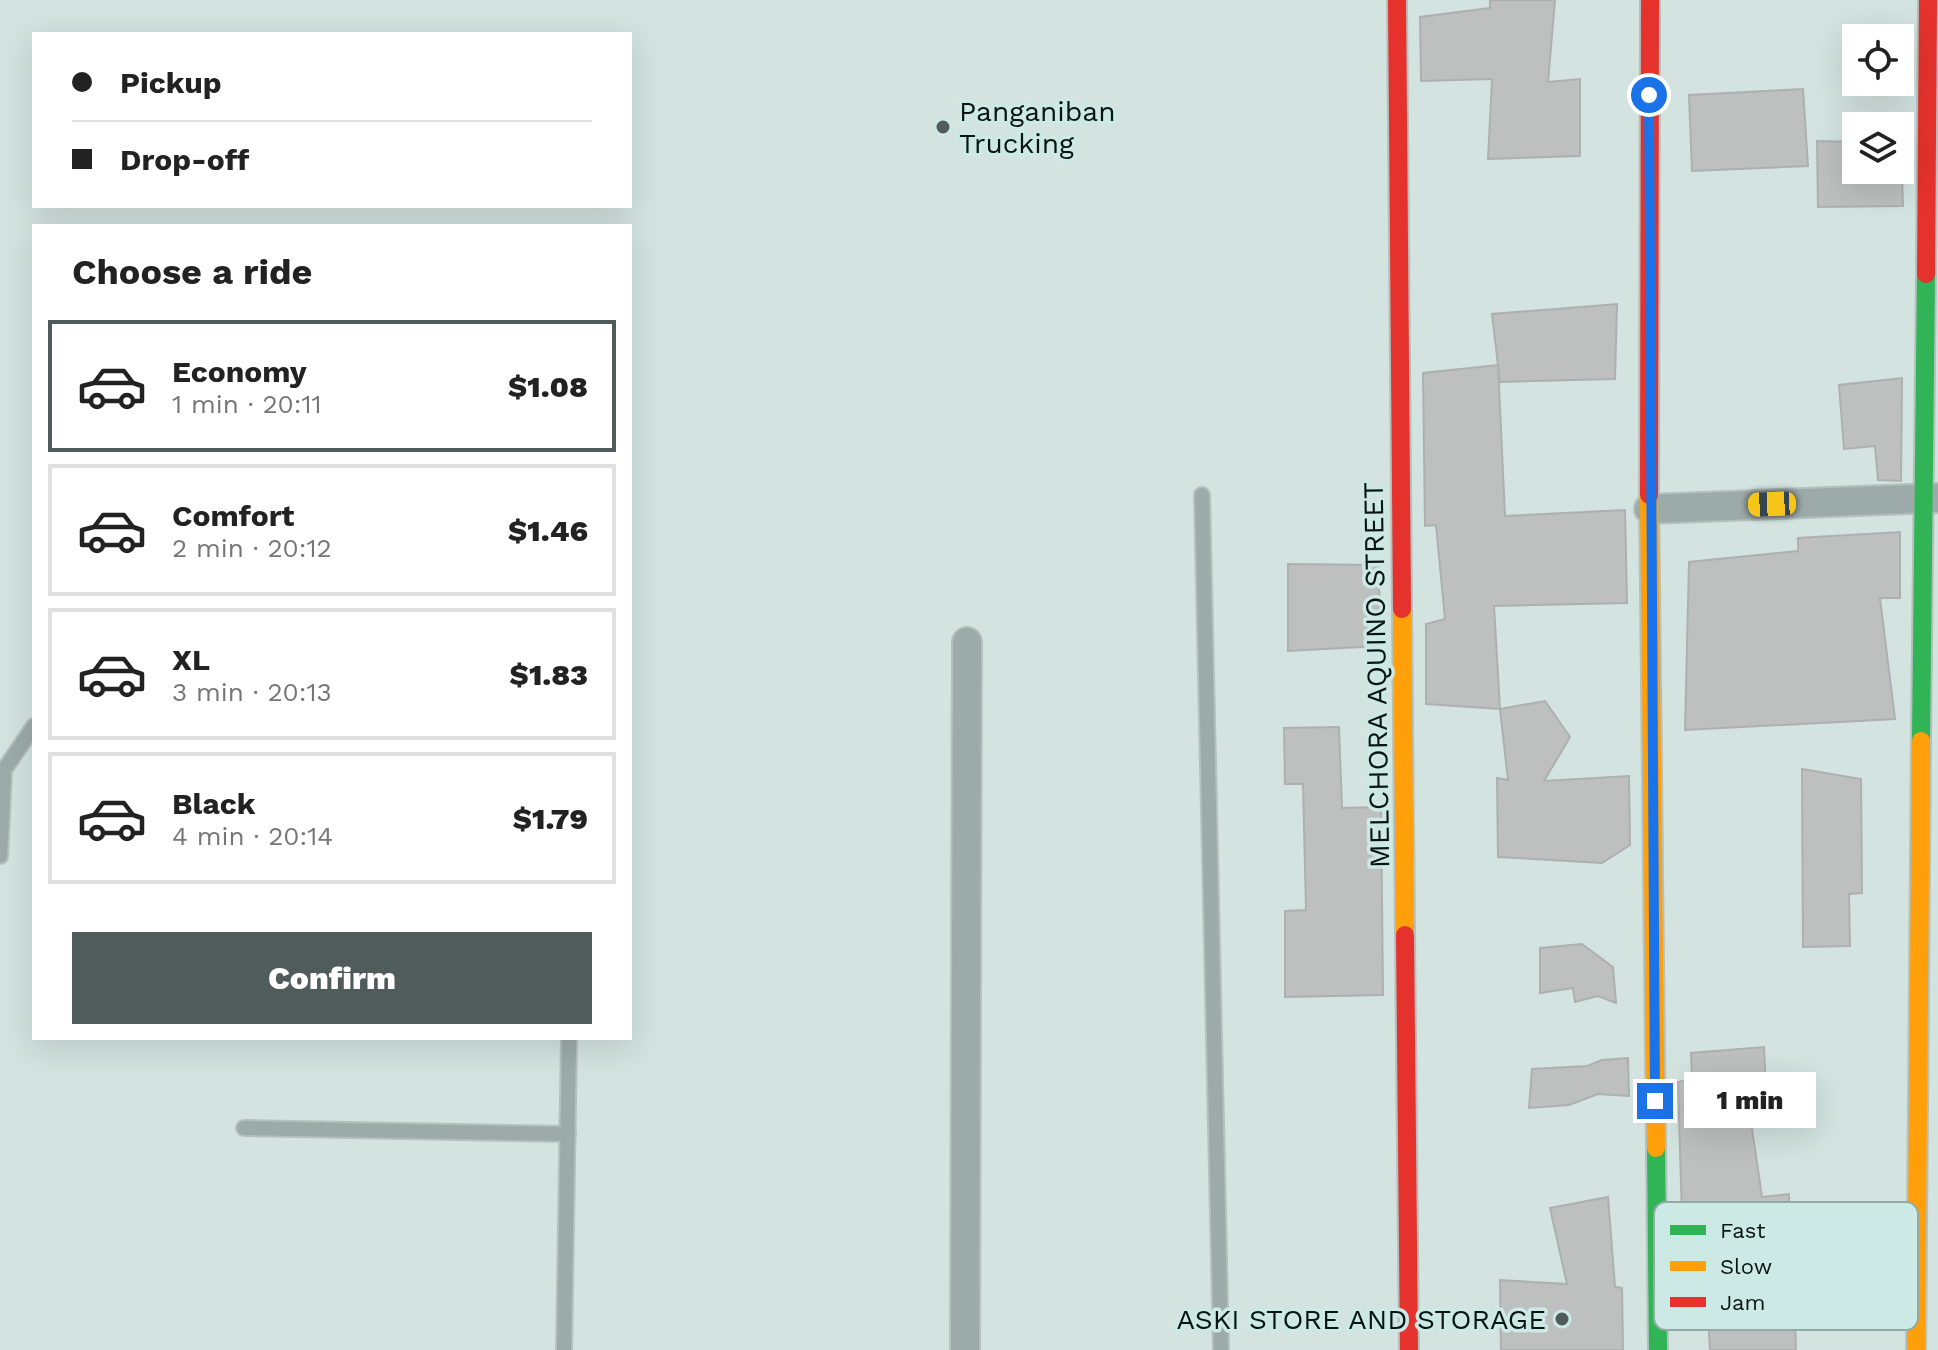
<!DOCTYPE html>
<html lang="en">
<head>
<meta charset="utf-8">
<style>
	body { margin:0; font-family:"Work Sans",sans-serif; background:#f6f6f6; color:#222; height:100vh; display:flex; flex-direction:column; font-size:30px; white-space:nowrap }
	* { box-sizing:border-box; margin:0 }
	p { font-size:26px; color:#767676 }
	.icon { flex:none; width:44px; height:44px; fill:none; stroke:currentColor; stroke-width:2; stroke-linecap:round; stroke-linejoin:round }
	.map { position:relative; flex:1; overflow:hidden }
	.sheet { position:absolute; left:32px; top:224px; width:600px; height:816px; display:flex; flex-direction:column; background:#fff; border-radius:0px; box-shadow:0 8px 32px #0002 }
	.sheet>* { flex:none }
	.hud { position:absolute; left:32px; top:32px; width:600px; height:176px; border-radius:0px; box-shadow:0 8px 32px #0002; display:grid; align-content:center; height:176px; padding:0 40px; background:#fff }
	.tools { position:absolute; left:1842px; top:24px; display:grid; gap:16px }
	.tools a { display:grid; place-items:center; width:72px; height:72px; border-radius:0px; background:#fff; box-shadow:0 8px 32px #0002; font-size:40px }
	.end { position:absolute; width:36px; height:36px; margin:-18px; border:10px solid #1a73e8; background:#fff; box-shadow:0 0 0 4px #fff }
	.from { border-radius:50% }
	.bubble { position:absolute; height:56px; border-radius:0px; background:#fff; box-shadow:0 8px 32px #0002; font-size:26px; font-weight:800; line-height:56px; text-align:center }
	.car { position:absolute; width:24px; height:48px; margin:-24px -12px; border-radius:10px; box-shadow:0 0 6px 2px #0007; background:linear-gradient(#f5c518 24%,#345 0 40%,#f5c518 0 76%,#345 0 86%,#f5c518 0) }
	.hud b { display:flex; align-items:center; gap:28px; height:76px; font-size:30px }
	.hud b+b { border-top:2px solid #e0e0e0 }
	.hud i { width:20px; height:20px; background:#222 }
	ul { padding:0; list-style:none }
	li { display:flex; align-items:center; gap:24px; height:132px; margin:0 16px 12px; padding:0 24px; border:4px solid #e0e0e0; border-radius:0px }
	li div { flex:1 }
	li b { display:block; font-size:30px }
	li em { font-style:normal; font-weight:800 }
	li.active { border-color:#505c5b }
	li>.icon { width:72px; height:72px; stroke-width:1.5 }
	h2 { padding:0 40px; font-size:36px; line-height:96px }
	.primary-button { display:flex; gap:16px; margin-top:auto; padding:16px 40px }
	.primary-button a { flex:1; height:92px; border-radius:0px; background:#505c5b; color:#fff; font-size:32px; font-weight:800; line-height:92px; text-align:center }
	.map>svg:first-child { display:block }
</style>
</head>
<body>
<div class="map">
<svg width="1938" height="1350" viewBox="0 0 1938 1350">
	<rect width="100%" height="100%" fill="#d2e3e0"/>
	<g fill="#bdc0be" stroke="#adb0ae" stroke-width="2">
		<path d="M1490,0H1555L1548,82L1580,79V156L1488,159L1492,79L1421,81L1420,17L1490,8Z"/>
		<path d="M1803,89L1808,166L1692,171L1689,95Z"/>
		<path d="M1817,141L1856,142V170H1900L1901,142L1903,206L1818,207Z"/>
		<path d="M1617,304L1615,379L1500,382L1492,314Z"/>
		<path d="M1498,365L1505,516L1625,510L1627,603L1494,606L1500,709L1426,704V624L1445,619L1436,525L1425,526L1423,373Z"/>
		<path d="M1902,378L1901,481L1878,480L1875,446L1844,449L1839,385Z"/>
		<path d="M1900,532V598H1880L1895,719L1685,730L1689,562L1798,551V538Z"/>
		<path d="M1288,564L1379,565L1380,646L1288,651Z"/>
		<path d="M1545,701L1570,737L1544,781L1629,776L1630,845L1602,863L1498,857L1497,778L1508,780L1500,709Z"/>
		<path d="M1339,727L1342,808L1381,807L1383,995L1285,997V911L1306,910L1303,784H1285L1284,728Z"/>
		<path d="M1802,769L1861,779L1862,893L1849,894L1850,946L1803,947Z"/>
		<path d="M1582,944L1613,967L1616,1003L1598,996L1575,1002L1573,988L1540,993V948Z"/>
		<path d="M1764,1047L1767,1107L1749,1109L1762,1197L1789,1194L1790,1296H1794L1796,1350H1710L1706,1283L1684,1285L1678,1082L1692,1079L1691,1053Z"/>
		<path d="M1628,1058L1629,1096L1598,1094L1569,1105L1529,1108L1532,1069L1587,1066L1602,1060Z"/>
		<path d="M1608,1197L1615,1287L1622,1288L1623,1350H1501L1500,1280L1567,1284L1550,1208Z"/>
	</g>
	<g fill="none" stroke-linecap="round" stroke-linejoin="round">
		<g stroke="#b4c0be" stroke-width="18">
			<g id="lane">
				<path d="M1202,495L1221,1350"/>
				<path d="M0,856L4,770L34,726"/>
				<path d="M244,1128L568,1134"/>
				<path d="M564,1350L569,1038"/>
			</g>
		</g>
		<g stroke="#b4c0be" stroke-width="32">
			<g id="street">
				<path d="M1649,509L1938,498"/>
				<path d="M965,1350L967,642"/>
			</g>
		</g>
		<g stroke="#b4c0be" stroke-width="22">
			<g id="fast">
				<path d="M1921,741L1926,274"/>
				<path d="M1656,1148L1658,1350"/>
			</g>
		</g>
		<g stroke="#b4c0be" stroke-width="22">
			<g id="slow">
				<path d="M1649,495L1656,1148"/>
				<path d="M1402,609L1405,935"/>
				<path d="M1916,1350L1921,741"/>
			</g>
		</g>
		<g stroke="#b4c0be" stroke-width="22">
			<g id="jam">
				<path d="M1397,0L1402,609"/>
				<path d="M1926,274L1928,0"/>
				<path d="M1649,495L1650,0"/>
				<path d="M1405,935L1409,1350"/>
			</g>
		</g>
		<use href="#lane" stroke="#9caba9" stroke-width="14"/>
		<use href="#street" stroke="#9caba9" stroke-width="28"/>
		<use href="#fast" stroke="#30b455" stroke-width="18"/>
		<use href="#slow" stroke="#ff9f0a" stroke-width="18"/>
		<use href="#jam" stroke="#e5322d" stroke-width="18"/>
	</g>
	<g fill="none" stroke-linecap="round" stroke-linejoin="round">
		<path stroke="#1a73e8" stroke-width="10" d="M1649,95L1655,1101"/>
	</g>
	<g fill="#505c5b" stroke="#cce9e5" stroke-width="3">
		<circle cx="943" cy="127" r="8"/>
		<circle cx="1562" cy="1319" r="8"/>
	</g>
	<g text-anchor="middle" stroke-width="7" stroke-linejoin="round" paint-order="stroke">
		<g font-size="28" fill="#0a1413" stroke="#cce9e5" text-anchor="start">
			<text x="959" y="121">Panganiban<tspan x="959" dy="32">Trucking</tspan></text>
			<text x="1546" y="1329" text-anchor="end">ASKI STORE AND STORAGE</text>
		</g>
		<g font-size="28" fill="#0a1413" stroke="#cce9e5">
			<text transform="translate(1376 675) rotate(-91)" y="10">MELCHORA AQUINO STREET</text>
		</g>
	</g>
	<rect x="1654" y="1202" width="264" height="128" rx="12" fill="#cce9e5" stroke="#92a9a6" stroke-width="2"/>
	<rect x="1670" y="1225" width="36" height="10" fill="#30b455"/>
	<rect x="1670" y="1261" width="36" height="10" fill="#ff9f0a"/>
	<rect x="1670" y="1297" width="36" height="10" fill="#e5322d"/>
	<g font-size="22" fill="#0a1413">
		<text x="1720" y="1238">Fast</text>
		<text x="1720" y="1274">Slow</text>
		<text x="1720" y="1310">Jam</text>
	</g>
</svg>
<div class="tools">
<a><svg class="icon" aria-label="locate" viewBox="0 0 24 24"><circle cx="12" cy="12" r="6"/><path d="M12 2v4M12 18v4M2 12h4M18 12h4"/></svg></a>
<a><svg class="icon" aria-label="layers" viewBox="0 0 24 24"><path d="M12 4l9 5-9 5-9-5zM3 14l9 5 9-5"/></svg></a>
</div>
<i class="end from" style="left:1649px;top:95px"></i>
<i class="end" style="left:1655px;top:1101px"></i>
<div class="bubble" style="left:1684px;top:1072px;width:132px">1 min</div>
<i class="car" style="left:1772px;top:504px;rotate:268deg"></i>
<div class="hud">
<b><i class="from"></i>Pickup</b>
<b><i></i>Drop-off</b>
</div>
<section class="sheet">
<h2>Choose a ride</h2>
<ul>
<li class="active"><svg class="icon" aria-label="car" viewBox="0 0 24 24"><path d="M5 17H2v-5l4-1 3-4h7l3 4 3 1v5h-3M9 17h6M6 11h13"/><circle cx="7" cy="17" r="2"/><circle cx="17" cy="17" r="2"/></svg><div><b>Economy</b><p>1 min · 20:11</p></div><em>$1.08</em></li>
<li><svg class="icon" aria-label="car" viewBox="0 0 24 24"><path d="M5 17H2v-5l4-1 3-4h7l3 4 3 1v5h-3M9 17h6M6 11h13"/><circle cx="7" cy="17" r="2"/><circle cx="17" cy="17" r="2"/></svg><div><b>Comfort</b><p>2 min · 20:12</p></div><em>$1.46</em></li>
<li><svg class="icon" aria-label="car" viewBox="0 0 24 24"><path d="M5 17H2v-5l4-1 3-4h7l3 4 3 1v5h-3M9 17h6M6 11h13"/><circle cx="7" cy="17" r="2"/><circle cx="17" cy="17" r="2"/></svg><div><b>XL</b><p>3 min · 20:13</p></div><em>$1.83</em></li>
<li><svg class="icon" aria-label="car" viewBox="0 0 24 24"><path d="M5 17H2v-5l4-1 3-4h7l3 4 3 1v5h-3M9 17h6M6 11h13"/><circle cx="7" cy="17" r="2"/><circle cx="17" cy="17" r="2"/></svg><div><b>Black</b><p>4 min · 20:14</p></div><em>$1.79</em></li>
</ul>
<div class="primary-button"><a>Confirm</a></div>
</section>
</div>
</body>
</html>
